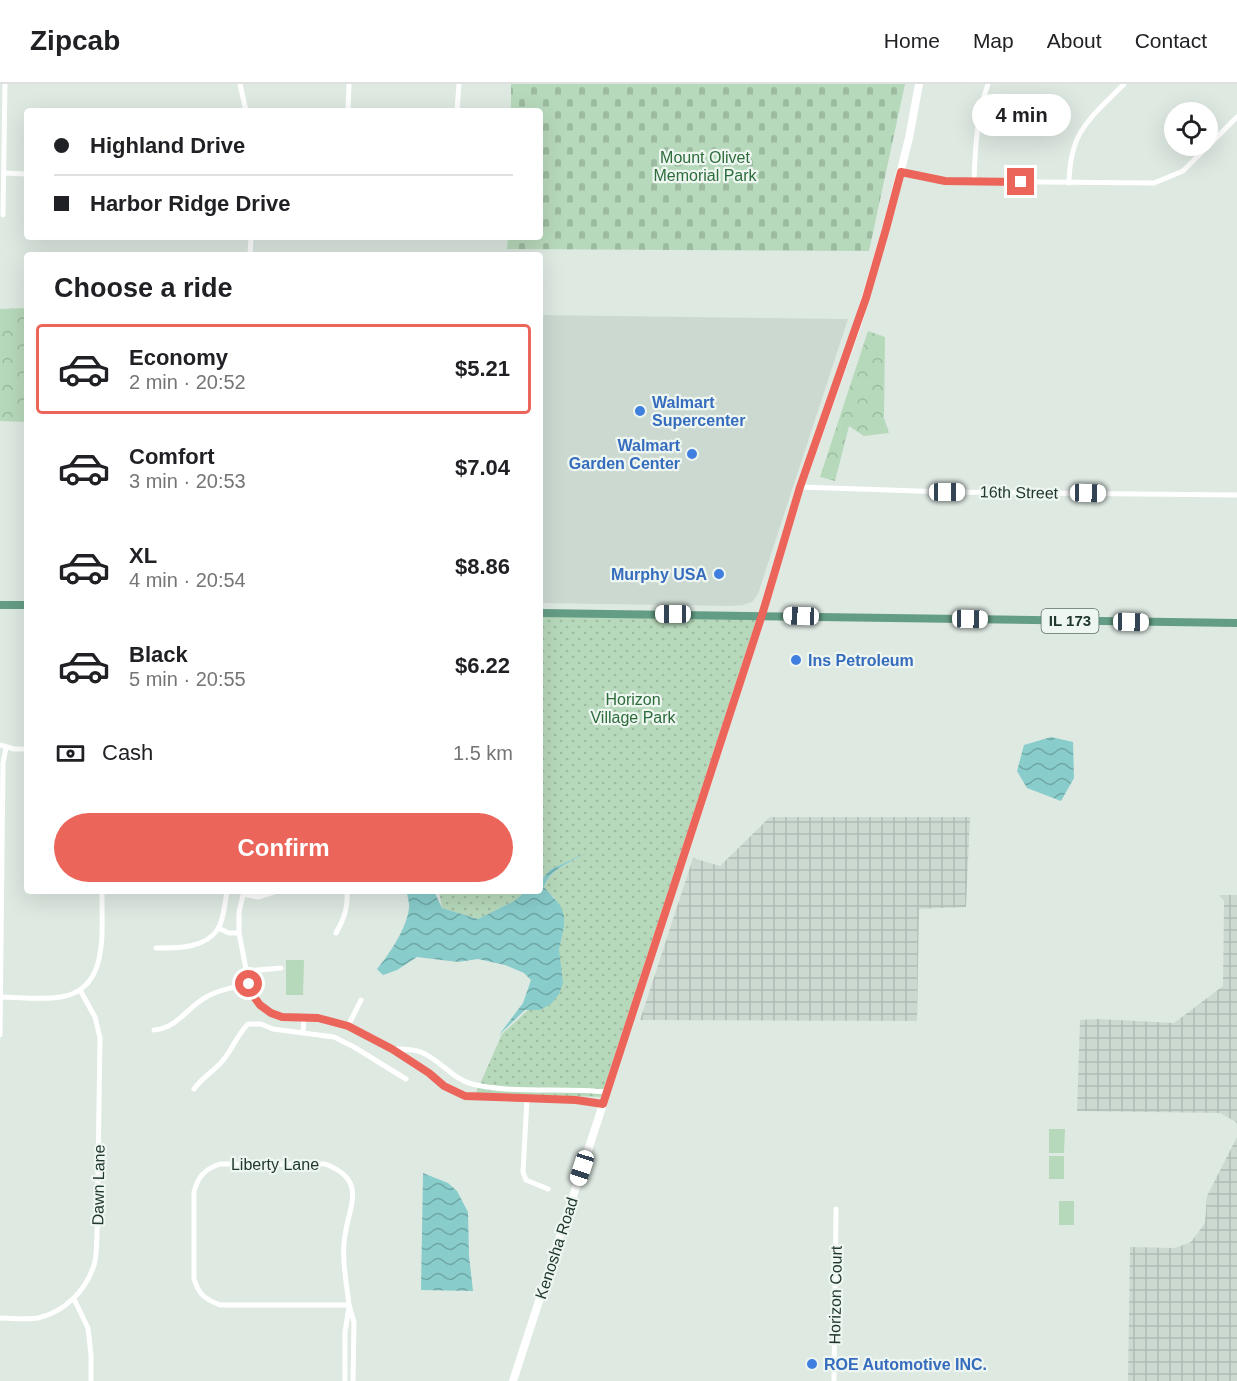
<!DOCTYPE html>
<html lang="en">
<head>
<meta charset="utf-8">
<style>
	body { margin:0; font-family:Arial,sans-serif; background:#f2f2f2; color:#202124; height:100vh; display:flex; flex-direction:column; font-size:22px; white-space:nowrap }
	* { box-sizing:border-box; margin:0 }
	p { font-size:20px; color:#757577 }
	.icon { flex:none; width:33px; height:33px; fill:none; stroke:currentColor; stroke-width:2; stroke-linecap:round; stroke-linejoin:round }
	.map { position:relative; flex:1; overflow:hidden }
	.panel { position:absolute; left:24px; top:168px; width:519px; height:642px; display:flex; flex-direction:column; background:#fff; border-radius:6px; box-shadow:0 6px 24px #0002 }
	.panel>* { flex:none }
	.banner { position:absolute; left:24px; top:24px; width:519px; height:132px; border-radius:6px; box-shadow:0 6px 24px #0002; display:grid; align-content:center; height:132px; padding:0 30px; background:#fff }
	.fabs { position:absolute; left:1164px; top:18px; display:grid; gap:12px }
	.fabs a { display:grid; place-items:center; width:54px; height:54px; border-radius:50%; background:#fff; box-shadow:0 6px 24px #0002; font-size:30px }
	.end { position:absolute; width:27px; height:27px; margin:-14px; border:8px solid #eb655a; background:#fff; box-shadow:0 0 0 3px #fff }
	.from { border-radius:50% }
	.bubble { position:absolute; height:42px; border-radius:21px; background:#fff; box-shadow:0 6px 24px #0002; font-size:20px; font-weight:600; line-height:42px; text-align:center }
	.car { position:absolute; width:18px; height:36px; margin:-18px -9px; border-radius:8px; box-shadow:0 0 4px 2px #0007; background:linear-gradient(#fff 24%,#345 0 40%,#fff 0 76%,#345 0 86%,#fff 0) }
	.banner b { display:flex; align-items:center; gap:21px; height:57px; font-size:22px }
	.banner b+b { border-top:2px solid #e0e0e0 }
	.banner i { width:15px; height:15px; background:#202124 }
	ul { padding:0; list-style:none }
	li { display:flex; align-items:center; gap:18px; height:90px; margin:0 12px 9px; padding:0 18px; border:3px solid transparent; border-radius:6px }
	li div { flex:1 }
	li b { display:block; font-size:22px }
	li em { font-style:normal; font-weight:600 }
	li.selected { border-color:#eb655a }
	li>.icon { width:54px; height:54px; stroke-width:1.5 }
	h2 { padding:0 30px; font-size:27px; line-height:72px }
	.pay { display:flex; align-items:center; gap:15px; height:66px; padding:0 30px; font-size:22px }
	.pay p { margin-inline-start:auto }
	.cta { display:flex; gap:12px; margin-top:auto; padding:12px 30px }
	.cta a { flex:1; height:69px; border-radius:36px; background:#eb655a; color:#fff; font-size:24px; font-weight:600; line-height:69px; text-align:center }
	header { display:flex; align-items:center; gap:36px; box-sizing:border-box; height:84px; padding:0 30px; background:#fff; border-bottom:2px solid #e0e0e0 }
	header strong { font-size:28px }
	nav { display:flex; gap:33px; margin-inline-start:auto; font-size:21px }
	.map>svg:first-child { display:block }
</style>
</head>
<body>
<header>
<strong>Zipcab</strong>
<nav><a>Home</a><a>Map</a><a>About</a><a>Contact</a></nav>
</header>
<div class="map">
<svg width="1237" height="1297" viewBox="0 0 1237 1297">
	<defs>
		<pattern id="industrial-grid" width="8" height="8" patternUnits="userSpaceOnUse" patternTransform="scale(1.5)"><rect width="8" height="8" fill="#ccd9d1"/><path d="M0 4h8M4 0v8" fill="none" stroke="#afbbb4"/></pattern>
		<pattern id="forest-crowns" width="20" height="18" patternUnits="userSpaceOnUse" patternTransform="scale(1.5)"><rect width="20" height="18" fill="#b7d9bb"/><path d="M2 6a3 3 0 1 1 6 0M12 15a3 3 0 1 1 6 0" fill="none" stroke="#9dbba1"/></pattern>
		<pattern id="cemetery-stones" width="16" height="16" patternUnits="userSpaceOnUse" patternTransform="scale(1.5)"><rect width="16" height="16" fill="#b7d9bb"/><path d="M2 7V4a2 2 0 0 1 4 0v3zM10 15v-3a2 2 0 0 1 4 0v3z" fill="#9dbba1"/></pattern>
		<pattern id="park-dots" width="8" height="8" patternUnits="userSpaceOnUse" patternTransform="scale(1.5)"><rect width="8" height="8" fill="#b7d9bb"/><path d="M2 2h.1M6 6h.1" fill="none" stroke="#9dbba1" stroke-width="1.8" stroke-linecap="round"/></pattern>
		<pattern id="water-waves" width="16" height="10" patternUnits="userSpaceOnUse" patternTransform="scale(1.5)"><rect width="16" height="10" fill="#88cccb"/><path d="M0 5q4-4 8 0t8 0" fill="none" stroke="#6fa7a5"/></pattern>
	</defs>
	<rect width="100%" height="100%" fill="#dee9e2"/>
	<path fill="#ccd9d1" d="M540,231L848,235L758,510L752,518L743,521L731,522L540,519Z"/>
	<g fill="url(#industrial-grid)">
		<path d="M770,733H970L966,823L919,825L917,937L640,936L693,774L720,782Z"/>
		<path d="M1219,811H1237V1041L1236,1038L1220,1029L1077,1027L1080,936L1098,935L1174,939L1223,902L1224,817Z"/>
		<path d="M1237,1053V1297H1128L1130,1163L1175,1164L1191,1158L1205,1139L1207,1112Z"/>
	</g>
	<g fill="#b7d9bb">
		<path d="M286,876H304L303,911H286Z"/>
		<path d="M1049,1045H1065L1064,1069H1049Z"/>
		<rect x="1049" y="1072" width="15" height="23"/>
		<rect x="1059" y="1117" width="15" height="24"/>
	</g>
	<g fill="url(#forest-crowns)">
		<path d="M27,224V338L0,337V225Z"/>
		<path d="M868,247L885,253L884,334L889,349L864,352L849,342L835,397L820,393Z"/>
	</g>
	<path fill="url(#cemetery-stones)" d="M511,0H905L869,167L507,165L508,153H540V27H511Z"/>
	<g fill="url(#park-dots)">
		<path d="M540,528L762,531L605,1013L476,1009L502,950L528,926H540L559,866L564,843L554,813L545,807L544,804C551,785 567,781 583,771L551,785L540,797Z"/>
		<path d="M439,807H526L514,817L478,835L442,824Z"/>
	</g>
	<g fill="url(#water-waves)">
		<path d="M1051,653L1073,658L1074,694L1061,717L1027,704L1017,687L1024,661Z"/>
		<path d="M587,769C570,779 551,784 544,803L560,821L564,831V843L559,866L563,899L559,910L551,920L540,926H525L499,951L523,919L531,896L524,889L505,881L478,875L458,878L417,873L397,886L383,891L377,885C389,871 410,839 409,821C409,817 407,812 407,807H434L442,824L478,835L514,817L526,807H540V797L551,785Z"/>
		<path d="M423,1089L448,1099L457,1107L468,1128L469,1172L473,1207L421,1206Z"/>
	</g>
	<g fill="none" stroke-linecap="round" stroke-linejoin="round">
		<g stroke="#fff" stroke-width="5">
			<path d="M240,0L246,27"/>
			<path d="M348,27L349,0"/>
			<path d="M457,27L459,0"/>
			<path d="M901,88L945,97L1154,99L1183,87L1237,33"/>
			<path d="M4,89L27,90"/>
			<path d="M974,98C975,65 977,31 988,0"/>
			<path d="M1069,99C1070,46 1090,35 1124,0"/>
			<path d="M3,131L5,0"/>
			<path d="M250,171L251,153"/>
			<path d="M800,403L947,408L1237,411"/>
			<path d="M0,661L14,665H27"/>
			<path d="M244,807L239,828V849L249,900L252,911L260,921L271,929L282,933L318,934L348,942L392,965L429,989L444,1001L465,1012L576,1016L603,1020"/>
			<path d="M243,810L258,813L277,807"/>
			<path d="M218,844L229,849H239"/>
			<path d="M336,849C344,835 348,824 347,807"/>
			<path d="M156,864C176,864 205,865 218,845C224,835 225,818 227,807"/>
			<path d="M247,887L281,884"/>
			<path d="M0,913C20,913 41,916 61,913C111,905 101,844 102,807"/>
			<path d="M348,942L361,916"/>
			<path d="M154,946C178,944 188,922 208,912C221,905 235,903 249,900"/>
			<path d="M303,949L304,933"/>
			<path d="M0,951L3,679L6,664"/>
			<path d="M394,965C403,965 412,965 421,968C440,976 453,995 472,1000C511,1010 565,1003 606,1008"/>
			<path d="M194,1005C203,992 215,987 224,975C233,964 237,951 248,940H261L273,945L334,953L354,963L406,995"/>
			<path d="M527,1014L523,1088L526,1096L548,1105"/>
			<path d="M220,1080H325C371,1097 346,1125 344,1160C342,1180 347,1201 349,1221H220C205,1215 199,1211 194,1195V1108C198,1092 205,1085 220,1080Z"/>
			<path d="M74,1215L88,1244L91,1271V1297"/>
			<path d="M349,1221L354,1238L353,1297"/>
			<path d="M0,1234C12,1234 26,1236 38,1234C64,1228 86,1207 94,1181C97,1173 96,1162 97,1153L100,954L95,933L80,906"/>
			<path d="M345,1297V1248L349,1223"/>
			<path d="M834,1297L836,1125"/>
		</g>
		<path stroke="#fff" stroke-width="8" d="M513,1297L762,531L800,403L859,236L886,145L909,54L919,0"/>
		<g stroke="#649d85" stroke-width="8">
			<path d="M0,521H27"/>
			<path d="M540,529L1237,539"/>
		</g>
	</g>
	<g fill="none" stroke-linecap="round" stroke-linejoin="round">
		<path stroke="#eb655a" stroke-width="8" d="M249,900L252,910L260,921L271,929L282,933L318,934L348,942L392,965L429,989L444,1002L465,1012L576,1016L603,1020L762,531L800,403L866,214L886,145L901,88L945,97L1021,98"/>
	</g>
	<g fill="#3f7fe0" stroke="#eef6f1" stroke-width="2">
		<circle cx="640" cy="327" r="6"/>
		<circle cx="692" cy="370" r="6"/>
		<circle cx="719" cy="490" r="6"/>
		<circle cx="796" cy="576" r="6"/>
		<circle cx="812" cy="1280" r="6"/>
	</g>
	<g text-anchor="middle" stroke-width="4.5" stroke-linejoin="round" paint-order="stroke">
		<rect fill="#eef6f1" stroke="#5e7168" stroke-width="1.5" x="1041.5" y="525" width="57" height="24" rx="4.5"/>
		<g font-size="15" font-weight="bold" fill="#20382d">
			<text x="1070" y="542">IL 173</text>
		</g>
		<g font-size="16" fill="#2d6c3b" stroke="#eef6f1">
			<text x="705" y="79">Mount Olivet<tspan x="705" dy="18">Memorial Park</tspan></text>
			<text x="633" y="621">Horizon<tspan x="633" dy="18">Village Park</tspan></text>
		</g>
		<g font-size="16" font-weight="bold" fill="#366cbe" stroke="#eef6f1" text-anchor="start">
			<text x="652" y="324">Walmart<tspan x="652" dy="18">Supercenter</tspan></text>
			<text x="680" y="367" text-anchor="end">Walmart<tspan x="680" dy="18">Garden Center</tspan></text>
			<text x="707" y="496" text-anchor="end">Murphy USA</text>
			<text x="808" y="582">Ins Petroleum</text>
			<text x="824" y="1286">ROE Automotive INC.</text>
		</g>
		<g font-size="16" fill="#20382d" stroke="#eef6f1">
			<text transform="translate(1019 408) rotate(1)" y="6">16th Street</text>
			<text x="275" y="1086">Liberty Lane</text>
			<text transform="translate(98 1101) rotate(-89)" y="6">Dawn Lane</text>
			<text transform="translate(556 1164) rotate(-72)" y="6">Kenosha Road</text>
			<text transform="translate(835 1211) rotate(-89)" y="6">Horizon Court</text>
		</g>
	</g>
</svg>
<div class="fabs">
<a><svg class="icon" aria-label="locate" viewBox="0 0 24 24"><circle cx="12" cy="12" r="6"/><path d="M12 2v4M12 18v4M2 12h4M18 12h4"/></svg></a>
</div>
<i class="end from" style="left:249px;top:900px"></i>
<i class="end" style="left:1021px;top:98px"></i>
<div class="bubble" style="left:972px;top:10px;width:99px">4 min</div>
<i class="car" style="left:947px;top:408px;rotate:90deg"></i>
<i class="car" style="left:1088px;top:409px;rotate:91deg"></i>
<i class="car" style="left:673px;top:530px;rotate:270deg"></i>
<i class="car" style="left:801px;top:532px;rotate:272deg"></i>
<i class="car" style="left:970px;top:535px;rotate:91deg"></i>
<i class="car" style="left:1131px;top:538px;rotate:91deg"></i>
<i class="car" style="left:582px;top:1084px;rotate:198deg"></i>
<div class="banner">
<b><i class="from"></i>Highland Drive</b>
<b><i></i>Harbor Ridge Drive</b>
</div>
<section class="panel">
<h2>Choose a ride</h2>
<ul>
<li class="selected"><svg class="icon" aria-label="car" viewBox="0 0 24 24"><path d="M5 17H2v-5l4-1 3-4h7l3 4 3 1v5h-3M9 17h6M6 11h13"/><circle cx="7" cy="17" r="2"/><circle cx="17" cy="17" r="2"/></svg><div><b>Economy</b><p>2 min · 20:52</p></div><em>$5.21</em></li>
<li><svg class="icon" aria-label="car" viewBox="0 0 24 24"><path d="M5 17H2v-5l4-1 3-4h7l3 4 3 1v5h-3M9 17h6M6 11h13"/><circle cx="7" cy="17" r="2"/><circle cx="17" cy="17" r="2"/></svg><div><b>Comfort</b><p>3 min · 20:53</p></div><em>$7.04</em></li>
<li><svg class="icon" aria-label="car" viewBox="0 0 24 24"><path d="M5 17H2v-5l4-1 3-4h7l3 4 3 1v5h-3M9 17h6M6 11h13"/><circle cx="7" cy="17" r="2"/><circle cx="17" cy="17" r="2"/></svg><div><b>XL</b><p>4 min · 20:54</p></div><em>$8.86</em></li>
<li><svg class="icon" aria-label="car" viewBox="0 0 24 24"><path d="M5 17H2v-5l4-1 3-4h7l3 4 3 1v5h-3M9 17h6M6 11h13"/><circle cx="7" cy="17" r="2"/><circle cx="17" cy="17" r="2"/></svg><div><b>Black</b><p>5 min · 20:55</p></div><em>$6.22</em></li>
</ul>
<div class="pay"><svg class="icon" aria-label="cash" viewBox="0 0 24 24"><path d="M3 7h18v10H3z"/><circle cx="12" cy="12" r="2"/></svg>Cash<p>1.5 km</p></div>
<div class="cta"><a>Confirm</a></div>
</section>
</div>
</body>
</html>
